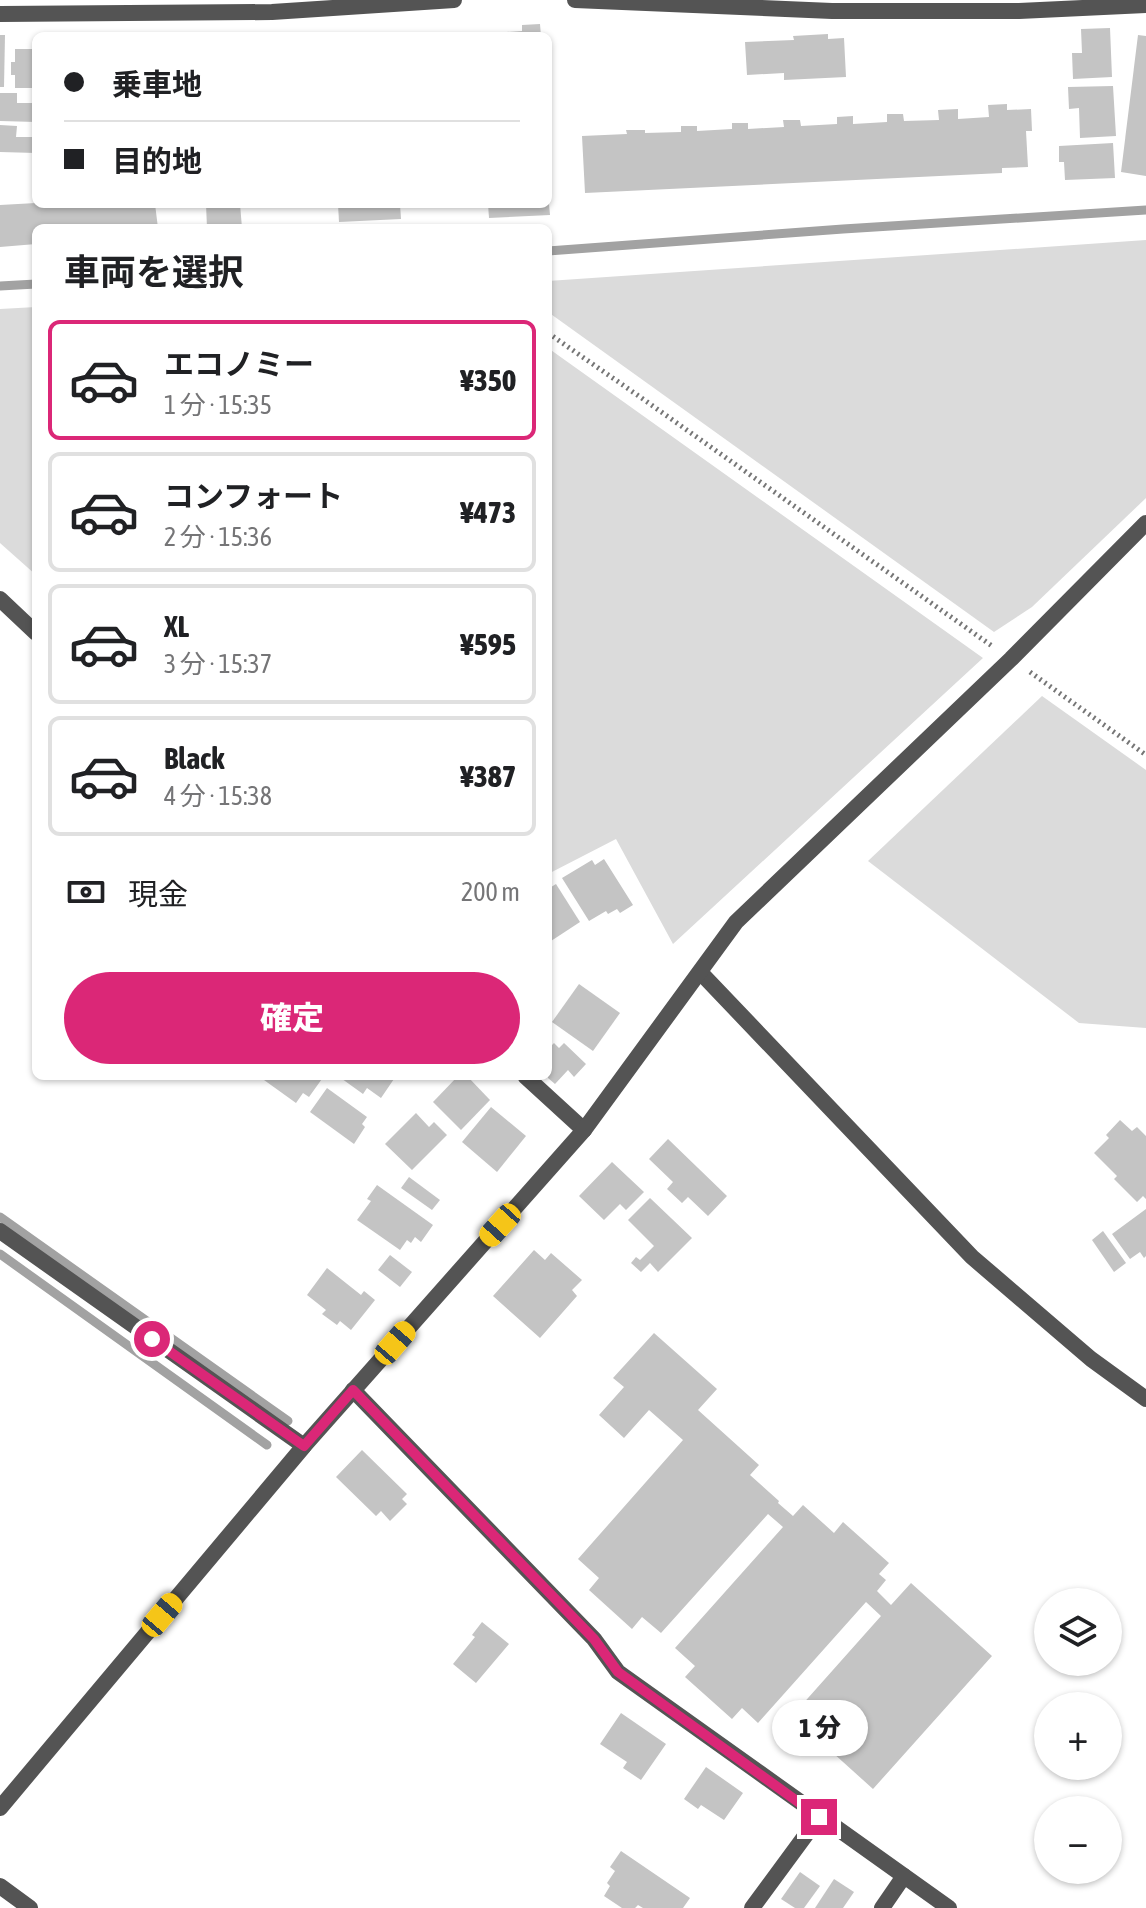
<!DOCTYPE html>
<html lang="ja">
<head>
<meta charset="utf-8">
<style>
	body { margin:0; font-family:"Asap Condensed","Noto Sans JP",sans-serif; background:#f6f6f6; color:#202124; height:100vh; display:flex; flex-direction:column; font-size:30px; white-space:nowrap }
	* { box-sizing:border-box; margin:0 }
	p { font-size:26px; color:#757577 }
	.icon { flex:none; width:44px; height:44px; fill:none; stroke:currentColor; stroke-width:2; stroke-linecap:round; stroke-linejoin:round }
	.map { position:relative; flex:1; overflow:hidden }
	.side { position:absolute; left:32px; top:224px; width:520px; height:856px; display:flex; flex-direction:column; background:#fff; border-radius:12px; box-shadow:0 2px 6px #0004 }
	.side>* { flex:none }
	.hud { position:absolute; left:32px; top:32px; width:520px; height:176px; border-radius:12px; box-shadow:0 2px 6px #0004; display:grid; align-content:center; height:176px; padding:0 32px; background:#fff }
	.controls { position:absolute; left:1034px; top:1588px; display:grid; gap:16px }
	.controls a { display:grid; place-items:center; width:88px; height:88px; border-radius:50%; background:#fff; box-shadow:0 2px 6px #0004; font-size:40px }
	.end { position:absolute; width:36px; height:36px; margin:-18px; border:10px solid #db2777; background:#fff; box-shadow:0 0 0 4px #fff }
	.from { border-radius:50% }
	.bubble { position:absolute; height:56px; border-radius:28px; background:#fff; box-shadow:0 2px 6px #0004; font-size:26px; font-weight:800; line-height:56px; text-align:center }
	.car { position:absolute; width:24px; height:48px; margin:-24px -12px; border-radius:10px; box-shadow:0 0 6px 2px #0007; background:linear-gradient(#f5c518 24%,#345 0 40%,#f5c518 0 76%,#345 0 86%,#f5c518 0) }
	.hud b { display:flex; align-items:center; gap:28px; height:76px; font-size:30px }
	.hud b+b { border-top:2px solid #e0e0e0 }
	.hud i { width:20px; height:20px; background:#202124 }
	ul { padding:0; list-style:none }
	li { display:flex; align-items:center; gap:24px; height:120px; margin:0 16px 12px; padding:0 16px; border:4px solid #e0e0e0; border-radius:12px }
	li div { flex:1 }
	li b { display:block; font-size:30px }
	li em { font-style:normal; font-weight:800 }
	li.on { border-color:#db2777 }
	li>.icon { width:72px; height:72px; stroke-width:1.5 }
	h2 { padding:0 32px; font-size:36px; line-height:96px }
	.pay { display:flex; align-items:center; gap:20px; height:88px; padding:0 32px; font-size:30px }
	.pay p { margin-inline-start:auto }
	.action { display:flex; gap:16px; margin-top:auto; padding:16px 32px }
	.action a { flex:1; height:92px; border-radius:48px; background:#db2777; color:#fff; font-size:32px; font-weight:800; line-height:92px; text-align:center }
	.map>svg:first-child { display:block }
</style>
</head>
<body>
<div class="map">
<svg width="1146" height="1908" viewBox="0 0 1146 1908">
	<rect width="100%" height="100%" fill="#fff"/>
	<g fill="#dbdbdb">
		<path d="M1146,240V498L1032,607L994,632L548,312V281Z"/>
		<path d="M36,307V575L0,543V309Z"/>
		<path d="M548,348L983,658L673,944L616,839L548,874Z"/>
		<path d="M1042,696L1146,770V1028L1079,1023L868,861Z"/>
	</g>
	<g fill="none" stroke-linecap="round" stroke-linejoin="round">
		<g stroke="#a2a2a2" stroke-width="9">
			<path d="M548,251L843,229L1146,210"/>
			<path d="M0,286L36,284"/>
			<path d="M0,1217L288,1421"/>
			<path d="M0,1254L267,1445"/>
		</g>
	</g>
	<g fill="#c4c4c4">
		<path d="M540,24L541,36H474V34L522,31V25Z"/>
		<path d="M1110,28L1112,77L1073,79L1072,53H1082L1081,29Z"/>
		<path d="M828,34V39L844,38L846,77L784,80V73L747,75L745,42L794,40L793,36Z"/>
		<path d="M0,35H5L4,87H0Z"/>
		<path d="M1138,35L1146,36V176L1121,172Z"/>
		<path d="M15,49H36V88H15V75H11V62H15Z"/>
		<path d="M1113,86L1116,136L1080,138L1079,108L1069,109L1068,87Z"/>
		<path d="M0,93H17V103H36V122L0,121Z"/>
		<path d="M1007,104V110L1031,109L1032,131H1026L1028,167L1002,168V173L585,193L582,136L627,134L626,130H645V133L681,132V126H697V131L732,129V123H748V129L784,127L783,120H800L801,126L837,124V117L853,116V124L887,122V114H903L904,121L939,120L938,110L958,109V119L989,117L988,105Z"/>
		<path d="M0,125L17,126L16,137H36V153L0,152Z"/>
		<path d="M1113,143L1115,178L1065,180L1064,162H1059V146Z"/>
		<path d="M36,203L155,204L158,228H36V244L0,247V205Z"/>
		<path d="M206,204H240L242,228H207Z"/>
		<path d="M338,204H400L401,219L339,222Z"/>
		<path d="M488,204H549L550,215L489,218Z"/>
		<path d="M604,859L633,905L620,913L617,909L608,914L606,911L589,921L562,878L592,860L595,865Z"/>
		<path d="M556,884L580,922L551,941L548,936V889Z"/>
		<path d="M579,984L620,1013L593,1051L552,1022Z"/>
		<path d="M554,1043L559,1048L564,1043L586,1064L574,1077L568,1070L555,1084L548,1078V1049Z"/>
		<path d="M266,1076H324L309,1097L303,1093L296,1103L264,1080Z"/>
		<path d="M338,1076H396L381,1098L367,1088L363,1094Z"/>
		<path d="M458,1076H467L490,1100L461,1130L433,1102Z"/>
		<path d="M327,1088L367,1117L362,1124L365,1127L354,1144L310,1112Z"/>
		<path d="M491,1107L526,1136L497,1172L462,1142Z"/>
		<path d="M416,1113L429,1127L434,1122L447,1135L412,1170L385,1144Z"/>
		<path d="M1120,1120L1132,1131L1137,1127L1146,1136V1199L1143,1196L1137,1202L1114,1179L1117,1176L1094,1153L1109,1138L1106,1135Z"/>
		<path d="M668,1139L727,1196L708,1216L688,1197L682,1203L667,1189L673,1182L649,1159Z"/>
		<path d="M612,1162L644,1192L626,1210L620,1204L604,1220L579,1196Z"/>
		<path d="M409,1177L440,1200L432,1210L401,1188Z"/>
		<path d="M377,1185L433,1225L421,1242L415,1237L411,1243L407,1240L400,1250L357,1220L371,1201L367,1199Z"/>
		<path d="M650,1198L692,1238L658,1272L650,1263L641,1272L631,1263L636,1257L640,1260L654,1246L628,1220Z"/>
		<path d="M1146,1209V1256L1144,1258L1140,1252L1130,1259L1112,1234Z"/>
		<path d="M1103,1231L1126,1263L1114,1272L1092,1240Z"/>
		<path d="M534,1250L545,1260L551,1253L582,1280L572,1290L577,1296L540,1338L493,1296Z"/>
		<path d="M390,1255L412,1272L400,1287L378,1270Z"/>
		<path d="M327,1268L361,1295L364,1291L375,1300L351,1330L340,1321L337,1325L322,1314L326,1310L307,1295Z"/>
		<path d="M654,1333L717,1389L698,1410L759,1465L750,1475L779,1501L778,1503L793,1516L803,1505L834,1533L843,1522L889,1563L879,1574L886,1580L877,1591L891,1605L911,1583L992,1656L873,1789L792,1716L881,1616L866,1602L758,1723L742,1708L732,1719L685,1677L695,1666L675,1648L783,1527L768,1514L661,1633L642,1617L632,1629L589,1590L599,1578L578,1559L683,1440L649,1410L624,1438L599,1415L624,1387L613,1378Z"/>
		<path d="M362,1450L407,1494L402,1499L407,1504L390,1521L381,1511L376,1516L336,1477Z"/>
		<path d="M482,1622L509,1644L476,1683L453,1664L475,1637L472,1635Z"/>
		<path d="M621,1713L666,1744L641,1780L623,1768L627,1762L600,1744Z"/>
		<path d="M706,1767L743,1793L724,1820L701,1805L698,1809L684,1799Z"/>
		<path d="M621,1851L690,1898L683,1908H643L638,1905L635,1908H622L604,1896L610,1886L607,1883L615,1871L610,1867Z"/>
		<path d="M800,1872L820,1886L804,1908H795L781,1899Z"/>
		<path d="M834,1879L854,1892L843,1908H815Z"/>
	</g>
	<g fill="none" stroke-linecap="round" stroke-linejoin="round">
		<g stroke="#767676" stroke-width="5" stroke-dasharray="2 4" stroke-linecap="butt">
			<path d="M548,333L643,399L992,646"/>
			<path d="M1030,672L1146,755"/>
		</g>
		<g stroke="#545454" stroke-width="16">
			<path d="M575,0L832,11H1019L1146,5"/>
			<path d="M0,14L272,12L454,0"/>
			<path d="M0,1231L304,1446"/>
			<path d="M353,1390L594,1639L618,1672L949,1908"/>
			<path d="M752,1908L819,1817"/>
			<path d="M882,1908L904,1876"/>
		</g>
		<g stroke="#545454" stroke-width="16">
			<path d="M0,599L36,633"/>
			<path d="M700,972L972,1257L1091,1359L1146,1399"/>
			<path d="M525,1076L584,1130"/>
			<path d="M0,1808L304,1446L584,1130L736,922L1011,659L1146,523"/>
			<path d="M0,1886L30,1908"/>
		</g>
	</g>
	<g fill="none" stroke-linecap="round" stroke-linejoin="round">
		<path stroke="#db2777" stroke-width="10" d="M152,1339L304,1446L353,1390L594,1639L618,1672L819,1817"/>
	</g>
</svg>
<div class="controls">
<a><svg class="icon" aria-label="layers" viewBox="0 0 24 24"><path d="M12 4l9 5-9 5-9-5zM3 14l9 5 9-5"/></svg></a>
<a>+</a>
<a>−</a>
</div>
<i class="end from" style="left:152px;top:1339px"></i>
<i class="end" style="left:819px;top:1817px"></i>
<div class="bubble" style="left:772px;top:1700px;width:96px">1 分</div>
<i class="car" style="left:500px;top:1225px;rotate:222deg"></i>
<i class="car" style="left:395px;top:1343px;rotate:41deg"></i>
<i class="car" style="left:162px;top:1615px;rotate:40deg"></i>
<div class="hud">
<b><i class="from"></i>乗車地</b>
<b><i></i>目的地</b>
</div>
<section class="side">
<h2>車両を選択</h2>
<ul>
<li class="on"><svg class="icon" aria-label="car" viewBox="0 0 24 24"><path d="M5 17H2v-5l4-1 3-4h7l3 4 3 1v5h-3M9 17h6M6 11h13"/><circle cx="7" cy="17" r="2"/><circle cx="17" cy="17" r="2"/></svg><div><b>エコノミー</b><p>1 分 · 15:35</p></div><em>¥350</em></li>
<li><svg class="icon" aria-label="car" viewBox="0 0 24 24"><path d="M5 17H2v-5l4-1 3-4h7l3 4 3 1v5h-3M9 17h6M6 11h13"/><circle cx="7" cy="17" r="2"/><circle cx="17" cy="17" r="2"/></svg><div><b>コンフォート</b><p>2 分 · 15:36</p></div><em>¥473</em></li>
<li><svg class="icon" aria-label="car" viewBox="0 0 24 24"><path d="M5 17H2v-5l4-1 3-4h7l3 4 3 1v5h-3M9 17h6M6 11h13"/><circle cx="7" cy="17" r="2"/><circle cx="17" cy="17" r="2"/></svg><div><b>XL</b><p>3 分 · 15:37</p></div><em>¥595</em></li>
<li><svg class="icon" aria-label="car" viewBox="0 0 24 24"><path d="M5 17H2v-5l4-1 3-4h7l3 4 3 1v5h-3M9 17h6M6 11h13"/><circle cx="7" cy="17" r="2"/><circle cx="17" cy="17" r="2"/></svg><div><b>Black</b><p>4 分 · 15:38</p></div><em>¥387</em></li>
</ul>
<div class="pay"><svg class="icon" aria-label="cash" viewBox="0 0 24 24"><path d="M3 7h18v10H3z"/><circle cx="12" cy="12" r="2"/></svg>現金<p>200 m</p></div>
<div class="action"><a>確定</a></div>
</section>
</div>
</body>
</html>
